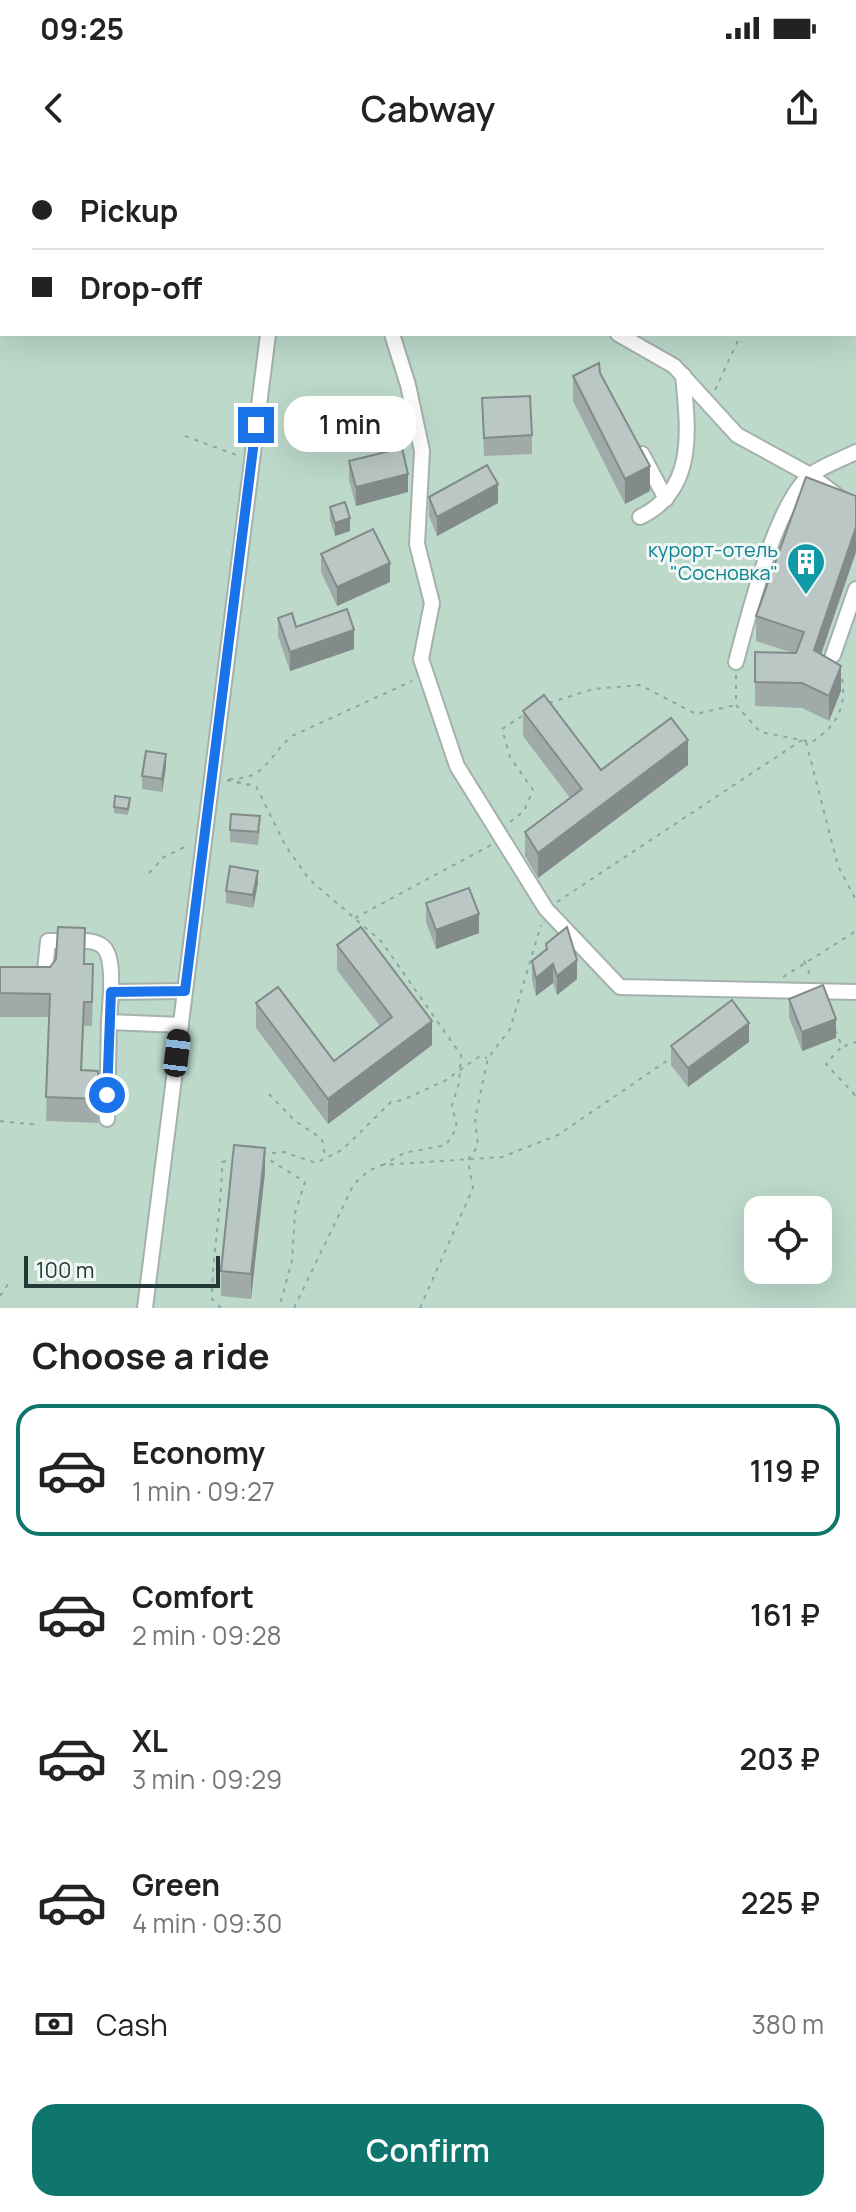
<!DOCTYPE html>
<html lang="en">
<head>
<meta charset="utf-8">
<style>
	body { margin:0; font-family:Manrope,sans-serif; background:#f6f6f6; color:#222; height:100vh; display:flex; flex-direction:column; font-size:30px; white-space:nowrap }
	* { box-sizing:border-box; margin:0 }
	p { font-size:26px; color:#767676 }
	.icon { flex:none; width:44px; height:44px; fill:none; stroke:currentColor; stroke-width:2; stroke-linecap:round; stroke-linejoin:round }
	.map { position:relative; height:1148px; overflow:hidden }
	.drawer { display:flex; flex-direction:column; background:#fff; flex:1 }
	.drawer>* { flex:none }
	.guide { position:absolute; left:0px; top:0px; width:856px; height:176px; box-shadow:0 8px 32px #0002; display:grid; align-content:center; height:176px; padding:0 32px; background:#fff }
	.fabs { position:absolute; left:744px; top:1036px; display:grid; gap:16px }
	.fabs a { display:grid; place-items:center; width:88px; height:88px; border-radius:16px; background:#fff; box-shadow:0 8px 32px #0002; font-size:40px }
	.scale { position:absolute; left:24px; bottom:20px; width:196px; box-sizing:border-box; padding-left:8px; border:4px solid #233937; border-top:0; font-size:22px; line-height:28px; white-space:nowrap; color:#233937; -webkit-text-stroke:6px #f1f7f5; paint-order:stroke }
	.end { position:absolute; width:36px; height:36px; margin:-18px; border:10px solid #1a73e8; background:#fff; box-shadow:0 0 0 4px #fff }
	.from { border-radius:50% }
	.bubble { position:absolute; height:56px; border-radius:24px; background:#fff; box-shadow:0 8px 32px #0002; font-size:26px; font-weight:600; line-height:56px; text-align:center }
	.car { position:absolute; width:24px; height:48px; margin:-24px -12px; border-radius:10px; box-shadow:0 0 6px 2px #0007; background:linear-gradient(#222 24%,#8ab4d8 0 40%,#222 0 76%,#8ab4d8 0 86%,#222 0) }
	.guide b { display:flex; align-items:center; gap:28px; height:76px; font-size:30px }
	.guide b+b { border-top:2px solid #e0e0e0 }
	.guide i { width:20px; height:20px; background:#222 }
	ul { padding:0; list-style:none }
	li { display:flex; align-items:center; gap:24px; height:132px; margin:0 16px 12px; padding:0 16px; border:4px solid transparent; border-radius:24px }
	li div { flex:1 }
	li b { display:block; font-size:30px }
	li em { font-style:normal; font-weight:600 }
	li.on { border-color:#0f766e }
	li>.icon { width:72px; height:72px; stroke-width:1.5 }
	h2 { padding:0 32px; font-size:36px; line-height:96px }
	.pay { display:flex; align-items:center; gap:20px; height:88px; padding:0 32px; font-size:30px }
	.pay p { margin-inline-start:auto }
	.cta { display:flex; gap:16px; margin-top:auto; padding:16px 32px }
	.cta a { flex:1; height:92px; border-radius:24px; background:#0f766e; color:#fff; font-size:32px; font-weight:600; line-height:92px; text-align:center }
	.status { display:flex; justify-content:space-between; align-items:center; height:56px; padding:0 40px; background:#fff; direction:ltr }
	.status svg { height:22px; fill:currentColor }
	header { display:flex; justify-content:space-between; align-items:center; height:104px; padding:0 32px; background:#fff; font-size:36px; font-weight:600 }
	.map>svg:first-child { display:block }
</style>
</head>
<body>
<div class="status"><b>09:25</b><svg viewBox="0 0 49 12"><path d="M0 12V9h3v3zM5 12V6h3v6zM10 12V3h3v9zM15 12V0h3v12zM26 1h20v11H26zM47 4h2v5h-2z"/></svg></div>
<header><svg class="icon" aria-label="back" viewBox="0 0 24 24"><path d="M15 5l-7 7 7 7"/></svg>Cabway<svg class="icon" aria-label="share" viewBox="0 0 24 24"><path d="M12 15V3M7 8l5-5 5 5M5 13v7h14v-7"/></svg></header>
<div class="map">
<svg width="856" height="1148" viewBox="0 0 856 1148">
	<rect width="100%" height="100%" fill="#e1eae8"/>
	<path fill="#bcd9ca" fill-rule="evenodd" d="M0,0H856V1148H0ZM2,2H854V174H2ZM758,1050H818V1110H758Z"/>
	<g fill="none" stroke-linecap="round" stroke-linejoin="round">
		<g stroke="#a4b1af" stroke-width="18">
			<g id="minor">
				<path d="M290,2V0"/>
				<path d="M392,174L408,225L422,291L417,384L432,443L421,499L457,606L546,749L620,827L856,832"/>
				<path d="M618,174L674,206L737,275L810,315L856,350"/>
				<path d="M642,294L666,339"/>
				<path d="M640,357C697,330 688,268 683,215"/>
				<path d="M833,495L856,429"/>
				<path d="M736,502C748,458 776,340 812,314C825,305 842,299 856,292"/>
				<path d="M44,821L48,781C100,781 113,773 111,832"/>
				<path d="M181,865L109,862L111,832L185,831"/>
				<path d="M107,959L109,862"/>
				<path d="M145,1148L268,174"/>
			</g>
		</g>
		<g stroke="#85aaa6" stroke-width="2" stroke-dasharray="4 6" stroke-linecap="butt">
			<path d="M494,0L495,2"/>
			<path d="M111,2L114,0"/>
			<path d="M261,2V0"/>
			<path d="M854,19L856,16"/>
			<path d="M0,96L2,94"/>
			<path d="M715,230L741,174"/>
			<path d="M185,276L239,296"/>
			<path d="M736,515V545L760,572L812,582C838,565 848,545 841,513"/>
			<path d="M549,543L593,529L640,525L696,554L736,545"/>
			<path d="M806,582L838,706L856,740"/>
			<path d="M229,619C267,619 266,598 292,576L412,521"/>
			<path d="M227,620L256,626L285,685L309,719L381,781L461,895L459,923L452,945L457,967L446,985L404,993L383,1005"/>
			<path d="M227,620L249,625"/>
			<path d="M510,662L524,651L533,630L510,597L502,569L522,556"/>
			<path d="M149,713L164,697L189,685"/>
			<path d="M557,742L802,580"/>
			<path d="M355,758L491,685"/>
			<path d="M804,801L811,817"/>
			<path d="M783,817L856,771"/>
			<path d="M835,870L842,886L826,904L855,935L856,931"/>
			<path d="M844,886L856,882"/>
			<path d="M269,934L294,960L322,979L325,997"/>
			<path d="M0,961L40,965"/>
			<path d="M262,994L284,992L316,1003L342,990L391,942L403,940L446,920L480,896L487,898"/>
			<path d="M262,995L305,1022L295,1053L292,1101L279,1148"/>
			<path d="M0,1136L9,1123"/>
			<path d="M221,1148L212,1139C212,1092 222,1049 222,1002L232,1000"/>
			<path d="M294,1148L354,1024L368,1011L382,1005L502,997L558,975L671,898"/>
			<path d="M420,1148L473,1028L468,1000L478,986L475,959L488,898L510,869L541,765"/>
		</g>
		<use href="#minor" stroke="#fff" stroke-width="14"/>
	</g>
	<g fill="#a0aba9">
		<path d="M600,213L650,331L625,344L573,241V216Z"/>
		<path d="M482,238L532,275V294L484,296Z"/>
		<path d="M349,301L408,332L356,346L349,320Z"/>
		<path d="M806,317L821,495L841,531L829,561L802,548L755,546V492L793,493L756,481V456Z"/>
		<path d="M429,337L498,343L437,376L429,356Z"/>
		<path d="M330,347L350,371L335,376L330,360Z"/>
		<path d="M321,394L390,422L337,446L321,412Z"/>
		<path d="M278,458L296,467L354,489L290,511L278,476Z"/>
		<path d="M523,551L601,610L688,605L538,718L525,696V672L570,638L523,576Z"/>
		<path d="M166,607L162,632L142,629V616Z"/>
		<path d="M130,644L128,655L114,653V647Z"/>
		<path d="M260,669L258,685L230,682V670Z"/>
		<path d="M258,723L253,748L226,743V731Z"/>
		<path d="M426,743L479,773L436,789L426,762Z"/>
		<path d="M546,784L577,819L557,835L553,823L536,836L532,820V801L546,790Z"/>
		<path d="M337,785L432,885L328,964L256,868V843L334,901L380,866L337,810Z"/>
		<path d="M85,804L93,827L92,866H84L82,910L98,939V963L46,961L49,857H0V807H50Z"/>
		<path d="M789,839L836,878L802,891L789,857Z"/>
		<path d="M749,882L688,927L671,905V886Z"/>
		<path d="M265,1012L251,1139L221,1136V1111Z"/>
	</g>
	<g fill="#828b89">
		<path d="M650,306V331L625,344V319Z"/>
		<path d="M408,314V332L356,346V327Z"/>
		<path d="M498,324V343L437,376V357Z"/>
		<path d="M350,358V371L335,376V363Z"/>
		<path d="M856,367V392L814,515V490Z"/>
		<path d="M390,403V422L337,446V427Z"/>
		<path d="M354,470V489L290,511V492Z"/>
		<path d="M841,506V531L829,561V536Z"/>
		<path d="M688,580V605L538,718V693Z"/>
		<path d="M166,594V607L162,632V619Z"/>
		<path d="M258,711V723L253,748V735Z"/>
		<path d="M479,754V773L436,789V770Z"/>
		<path d="M577,800V819L557,835V816Z"/>
		<path d="M553,804V823L536,836V818Z"/>
		<path d="M836,859V878L802,891V872Z"/>
		<path d="M432,861V885L328,964V939Z"/>
		<path d="M749,863V882L688,927V908Z"/>
		<path d="M265,988V1012L251,1139V1114Z"/>
	</g>
	<g fill="#bac7c4" stroke="#828b89" stroke-width="2">
		<path d="M599,203L600,213L650,306L625,319L573,216Z"/>
		<path d="M530,236L532,275L484,278L482,238Z"/>
		<path d="M402,288L408,314L356,327L349,301Z"/>
		<path d="M487,305L498,324L437,357L429,337Z"/>
		<path d="M806,317L856,336V367L814,490L841,506L829,536L802,523L755,522V492L796,493L804,472L756,456Z"/>
		<path d="M345,342L350,358L335,363L330,347Z"/>
		<path d="M373,369L390,403L337,427L321,394Z"/>
		<path d="M347,449L354,470L290,492L278,458L292,453L296,467Z"/>
		<path d="M544,535L601,610L671,558L688,580L538,693L525,672L582,629L523,551Z"/>
		<path d="M146,591L166,594L162,619L142,616Z"/>
		<path d="M115,636L130,638L128,649L114,647Z"/>
		<path d="M231,654L260,656L258,672L230,670Z"/>
		<path d="M230,706L258,711L253,735L226,731Z"/>
		<path d="M469,728L479,754L436,770L426,743Z"/>
		<path d="M58,767L85,768L84,804H93L92,842H84L81,910L98,911V939L46,937L50,834L0,833V807H50L56,799Z"/>
		<path d="M361,767L432,861L328,939L256,843L278,827L334,901L392,857L337,785Z"/>
		<path d="M567,767L577,800L557,816L553,804L536,818L532,801L547,789L546,784Z"/>
		<path d="M823,825L836,859L802,872L789,839Z"/>
		<path d="M732,840L749,863L688,908L671,886Z"/>
		<path d="M234,985L265,988L251,1114L221,1111Z"/>
	</g>
	<g fill="none" stroke-linecap="round" stroke-linejoin="round">
		<path stroke="#1a73e8" stroke-width="10" d="M107,935L111,832L185,831L256,265"/>
	</g>
	<defs>
		<g id="building-pin" transform="scale(2)"><path d="M0 17L-7.5 6A9.5 9.5 0 1 1 7.5 6Z" fill="#0f9aa8" stroke="#f1f7f5"/><path d="M-4-6H4V6H1V3H-1V6H-4ZM-2.5-4.3h1.7v1.8h-1.7ZM.8-4.3h1.7v1.8H.8ZM-2.5-1h1.7V.8h-1.7ZM.8-1h1.7V.8H.8Z" fill="#fff"/></g>
	</defs>
	<g fill-rule="evenodd">
		<use href="#building-pin" x="806" y="402"/>
	</g>
	<g text-anchor="middle" stroke-width="6" stroke-linejoin="round" paint-order="stroke">
		<g font-size="20" fill="#0d838f" stroke="#f1f7f5" text-anchor="end">
			<text x="778" y="397">курорт-отель<tspan x="778" dy="23">"Сосновка"</tspan></text>
		</g>
	</g>
</svg>
<div class="fabs">
<a><svg class="icon" aria-label="locate" viewBox="0 0 24 24"><circle cx="12" cy="12" r="6"/><path d="M12 2v4M12 18v4M2 12h4M18 12h4"/></svg></a>
</div>
<div class="scale">100 m</div>
<i class="end from" style="left:107px;top:935px"></i>
<i class="end" style="left:256px;top:265px"></i>
<div class="bubble" style="left:284px;top:236px;width:132px">1 min</div>
<i class="car" style="left:177px;top:893px;rotate:7deg"></i>
<div class="guide">
<b><i class="from"></i>Pickup</b>
<b><i></i>Drop-off</b>
</div>
</div>
<section class="drawer">
<h2>Choose a ride</h2>
<ul>
<li class="on"><svg class="icon" aria-label="car" viewBox="0 0 24 24"><path d="M5 17H2v-5l4-1 3-4h7l3 4 3 1v5h-3M9 17h6M6 11h13"/><circle cx="7" cy="17" r="2"/><circle cx="17" cy="17" r="2"/></svg><div><b>Economy</b><p>1 min · 09:27</p></div><em>119 ₽</em></li>
<li><svg class="icon" aria-label="car" viewBox="0 0 24 24"><path d="M5 17H2v-5l4-1 3-4h7l3 4 3 1v5h-3M9 17h6M6 11h13"/><circle cx="7" cy="17" r="2"/><circle cx="17" cy="17" r="2"/></svg><div><b>Comfort</b><p>2 min · 09:28</p></div><em>161 ₽</em></li>
<li><svg class="icon" aria-label="car" viewBox="0 0 24 24"><path d="M5 17H2v-5l4-1 3-4h7l3 4 3 1v5h-3M9 17h6M6 11h13"/><circle cx="7" cy="17" r="2"/><circle cx="17" cy="17" r="2"/></svg><div><b>XL</b><p>3 min · 09:29</p></div><em>203 ₽</em></li>
<li><svg class="icon" aria-label="car" viewBox="0 0 24 24"><path d="M5 17H2v-5l4-1 3-4h7l3 4 3 1v5h-3M9 17h6M6 11h13"/><circle cx="7" cy="17" r="2"/><circle cx="17" cy="17" r="2"/></svg><div><b>Green</b><p>4 min · 09:30</p></div><em>225 ₽</em></li>
</ul>
<div class="pay"><svg class="icon" aria-label="cash" viewBox="0 0 24 24"><path d="M3 7h18v10H3z"/><circle cx="12" cy="12" r="2"/></svg>Cash<p>380 m</p></div>
<div class="cta"><a>Confirm</a></div>
</section>
</body>
</html>
